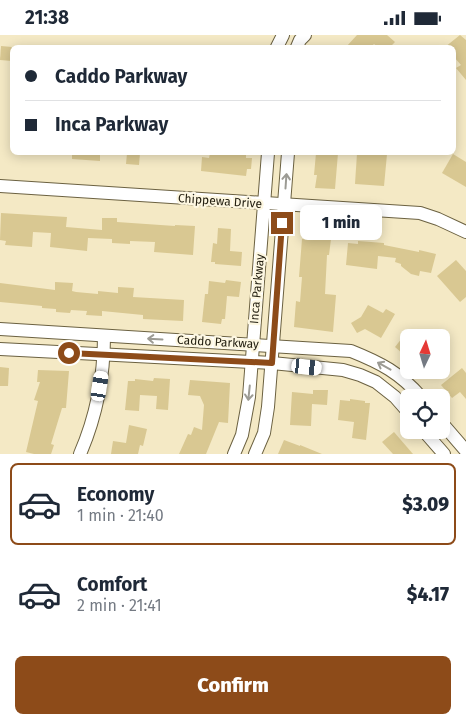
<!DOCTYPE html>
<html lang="en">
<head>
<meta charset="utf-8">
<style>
	body { margin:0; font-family:"Fira Sans",sans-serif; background:#f2f2f3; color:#1f2937; height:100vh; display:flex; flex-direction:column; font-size:19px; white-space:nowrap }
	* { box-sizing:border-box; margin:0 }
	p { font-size:16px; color:#747a83 }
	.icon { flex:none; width:28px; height:28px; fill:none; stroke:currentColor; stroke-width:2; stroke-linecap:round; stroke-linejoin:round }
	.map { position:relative; height:419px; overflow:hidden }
	.details { display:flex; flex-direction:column; background:#fff; flex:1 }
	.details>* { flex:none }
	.hud { position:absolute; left:10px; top:10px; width:446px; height:110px; border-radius:8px; box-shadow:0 2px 12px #0003; display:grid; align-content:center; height:110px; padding:0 15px; background:#fff }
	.needle { width:32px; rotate:4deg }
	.tools { position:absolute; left:400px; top:294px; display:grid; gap:10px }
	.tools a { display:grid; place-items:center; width:50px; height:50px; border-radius:8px; background:#fff; box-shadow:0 2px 12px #0003; font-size:25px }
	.end { position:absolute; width:22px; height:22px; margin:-11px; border:6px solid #8d4b19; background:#fff; box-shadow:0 0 0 2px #fff }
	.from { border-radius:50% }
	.bubble { position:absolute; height:35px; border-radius:8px; background:#fff; box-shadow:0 2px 12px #0003; font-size:16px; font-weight:800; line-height:35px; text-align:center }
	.car { position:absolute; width:15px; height:30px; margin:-15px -8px; border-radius:6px; box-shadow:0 0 4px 1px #0007; background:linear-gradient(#fff 24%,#345 0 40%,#fff 0 76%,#345 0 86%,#fff 0) }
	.hud b { display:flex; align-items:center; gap:18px; height:48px; font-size:19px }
	.hud b+b { border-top:1px solid #e0e1e3 }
	.hud i { width:12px; height:12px; background:#1f2937 }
	ul { padding:9px 0 0; list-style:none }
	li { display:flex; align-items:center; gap:15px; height:82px; margin:0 10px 8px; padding:0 5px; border:2px solid transparent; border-radius:8px }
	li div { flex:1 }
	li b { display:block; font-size:19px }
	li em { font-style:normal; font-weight:800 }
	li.selected { border-color:#8d4b19 }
	li>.icon { width:45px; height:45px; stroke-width:1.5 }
	.cta { display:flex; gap:10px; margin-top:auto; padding:10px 15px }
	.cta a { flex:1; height:58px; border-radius:8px; background:#8d4b19; color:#fff; font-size:20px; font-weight:800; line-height:58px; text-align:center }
	.status { display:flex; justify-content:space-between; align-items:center; height:35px; padding:0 25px; background:#fff; direction:ltr }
	.status svg { height:14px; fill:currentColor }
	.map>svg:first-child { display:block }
</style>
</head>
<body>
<div class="status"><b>21:38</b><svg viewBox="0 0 49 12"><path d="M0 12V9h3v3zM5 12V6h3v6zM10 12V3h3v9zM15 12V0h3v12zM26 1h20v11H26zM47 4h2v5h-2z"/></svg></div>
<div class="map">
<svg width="466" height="419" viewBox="0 0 466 419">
	<rect width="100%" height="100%" fill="#f4e9c5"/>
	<g fill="#d9c892">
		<path d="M357,0H387L395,7L390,12H378L374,9L371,12H346Z"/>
		<path d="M460,0L466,5V45L456,33L461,30L454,22V12H445Z"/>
		<path d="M1,11L12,12V26L0,25Z"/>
		<path d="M72,118H100V126L72,124Z"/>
		<path d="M127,118H140L139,130L126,129Z"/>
		<path d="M210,118H246V123H252L251,134H247L246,141L201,136L202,122L209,123Z"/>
		<path d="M316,118H338L335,154L315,153L317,140H314Z"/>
		<path d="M357,118L387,119L384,151L355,149Z"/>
		<path d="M453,119L466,127V152L442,138Z"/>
		<path d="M1,178L67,182L66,192L102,195V183H117V187L175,191V190L195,191L193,220L154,217L155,207L130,206V209L112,208V204L88,203L87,216L50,212L51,198L33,197L32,212L5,210L6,206L0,205Z"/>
		<path d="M218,193L231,194L230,216L242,217L241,231L215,229V227H211L213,208L217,209Z"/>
		<path d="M313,203L331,204L329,220H327L325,259L336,260L333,297L294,292L296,266L300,267L302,242H299L302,204L312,205Z"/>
		<path d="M358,206L384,208V210L419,217V215L436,219L431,238L420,236L419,241L411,239L401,231V229L395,227L396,223L378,221L377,234L346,230L348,208L358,209Z"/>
		<path d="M456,225L466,236V262L460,267L437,241Z"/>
		<path d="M226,245L241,247L239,262L227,261L225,284H222L221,289L202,287L205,259H208L209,246L225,248Z"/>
		<path d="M55,247L73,248L72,256L76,257L98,259V256L118,258V252L134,253L133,262L184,265L183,286L143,284V280L102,276V281L86,280L87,276L71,275L70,278L56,277V274L42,273V271L32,270L0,267V248L55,255Z"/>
		<path d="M368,270L383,278L386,274L395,279L381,303L365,294L357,298L351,288L361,282Z"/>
		<path d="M409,294V312L403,319L395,312Z"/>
		<path d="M0,332L9,333L8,351H0Z"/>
		<path d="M462,333L466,338V364L460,357L452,363L441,350Z"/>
		<path d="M38,335L69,336L66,373H62L51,409L54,410L51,419H34L26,417L38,366L34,365L40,347H37Z"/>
		<path d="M154,343L170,344L168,375L156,374L157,361L140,360L139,376L125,375L128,346H135V344L153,346Z"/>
		<path d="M190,345L230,348L228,388L219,387L206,419H179L188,399L191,400L194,392L202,395L204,370L200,361L188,360Z"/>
		<path d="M313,355H328L327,370L312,369L311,391L290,390L292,357L313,359Z"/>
		<path d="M350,364L365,366V368H370L366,405L352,403L354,387L338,385L340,365L350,366Z"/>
		<path d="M129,390L147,394L143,411L140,410L138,419H111L113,406L126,408Z"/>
		<path d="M394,397L413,419H393L382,407Z"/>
		<path d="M284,405L300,411V410L322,419H278Z"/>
	</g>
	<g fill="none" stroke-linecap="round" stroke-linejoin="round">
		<g stroke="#6b6141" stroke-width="14">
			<g id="minor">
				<path d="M277,12L283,0"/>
				<path d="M297,12L300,5L305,0"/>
				<path d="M0,151L420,178L438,184L466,197"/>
				<path d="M0,294L351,316C381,328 400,338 421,362"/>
				<path d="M0,314L272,328L343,335L360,340L376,347L395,362L409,378"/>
				<path d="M441,387L466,416"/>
				<path d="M423,395L444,419"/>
				<path d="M80,419C96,382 104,341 104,301"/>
				<path d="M234,419L242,400L249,362L268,118"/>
				<path d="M255,419L264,398L268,372L288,118"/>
			</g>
		</g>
		<use href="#minor" stroke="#fff" stroke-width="12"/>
	</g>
	<defs><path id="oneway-shaft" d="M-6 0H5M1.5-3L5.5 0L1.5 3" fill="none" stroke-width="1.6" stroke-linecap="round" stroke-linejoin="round" transform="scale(1.25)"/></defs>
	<g stroke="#9c9b94">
		<use href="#oneway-shaft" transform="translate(286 146) rotate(-86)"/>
		<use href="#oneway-shaft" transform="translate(155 304) rotate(-177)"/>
		<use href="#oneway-shaft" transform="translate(384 331) rotate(-151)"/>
		<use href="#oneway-shaft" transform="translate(249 358) rotate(96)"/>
	</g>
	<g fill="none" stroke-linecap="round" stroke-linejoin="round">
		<path stroke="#8d4b19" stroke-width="6" d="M69,318L272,328L282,188"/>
	</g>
	<g text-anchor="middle" stroke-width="4.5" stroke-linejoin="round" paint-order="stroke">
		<g font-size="12" fill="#242012" stroke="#fdf7e1">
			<text transform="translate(220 166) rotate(4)" y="4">Chippewa Drive</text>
			<text transform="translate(257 254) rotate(-85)" y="4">Inca Parkway</text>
			<text transform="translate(218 307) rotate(3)" y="4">Caddo Parkway</text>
		</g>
	</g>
</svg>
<div class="tools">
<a><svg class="needle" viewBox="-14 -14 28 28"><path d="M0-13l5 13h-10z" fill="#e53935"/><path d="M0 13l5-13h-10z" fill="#747a83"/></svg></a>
<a><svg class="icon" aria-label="locate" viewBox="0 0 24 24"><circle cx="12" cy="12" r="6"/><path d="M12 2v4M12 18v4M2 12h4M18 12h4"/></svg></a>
</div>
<i class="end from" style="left:69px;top:318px"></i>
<i class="end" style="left:282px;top:188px"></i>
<div class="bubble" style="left:300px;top:170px;width:82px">1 min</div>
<i class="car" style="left:307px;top:332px;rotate:96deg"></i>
<i class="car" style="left:100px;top:351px;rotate:9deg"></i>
<div class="hud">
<b><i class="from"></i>Caddo Parkway</b>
<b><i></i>Inca Parkway</b>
</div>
</div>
<section class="details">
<ul>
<li class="selected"><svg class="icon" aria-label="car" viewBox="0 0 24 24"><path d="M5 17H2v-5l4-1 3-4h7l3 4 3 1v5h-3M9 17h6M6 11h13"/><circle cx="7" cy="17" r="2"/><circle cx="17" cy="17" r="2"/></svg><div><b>Economy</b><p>1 min · 21:40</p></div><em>$3.09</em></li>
<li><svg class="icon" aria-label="car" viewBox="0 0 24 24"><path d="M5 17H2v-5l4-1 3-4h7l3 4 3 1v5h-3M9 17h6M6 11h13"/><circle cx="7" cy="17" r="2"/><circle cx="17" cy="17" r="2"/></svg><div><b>Comfort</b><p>2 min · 21:41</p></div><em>$4.17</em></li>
</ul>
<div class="cta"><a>Confirm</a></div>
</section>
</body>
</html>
